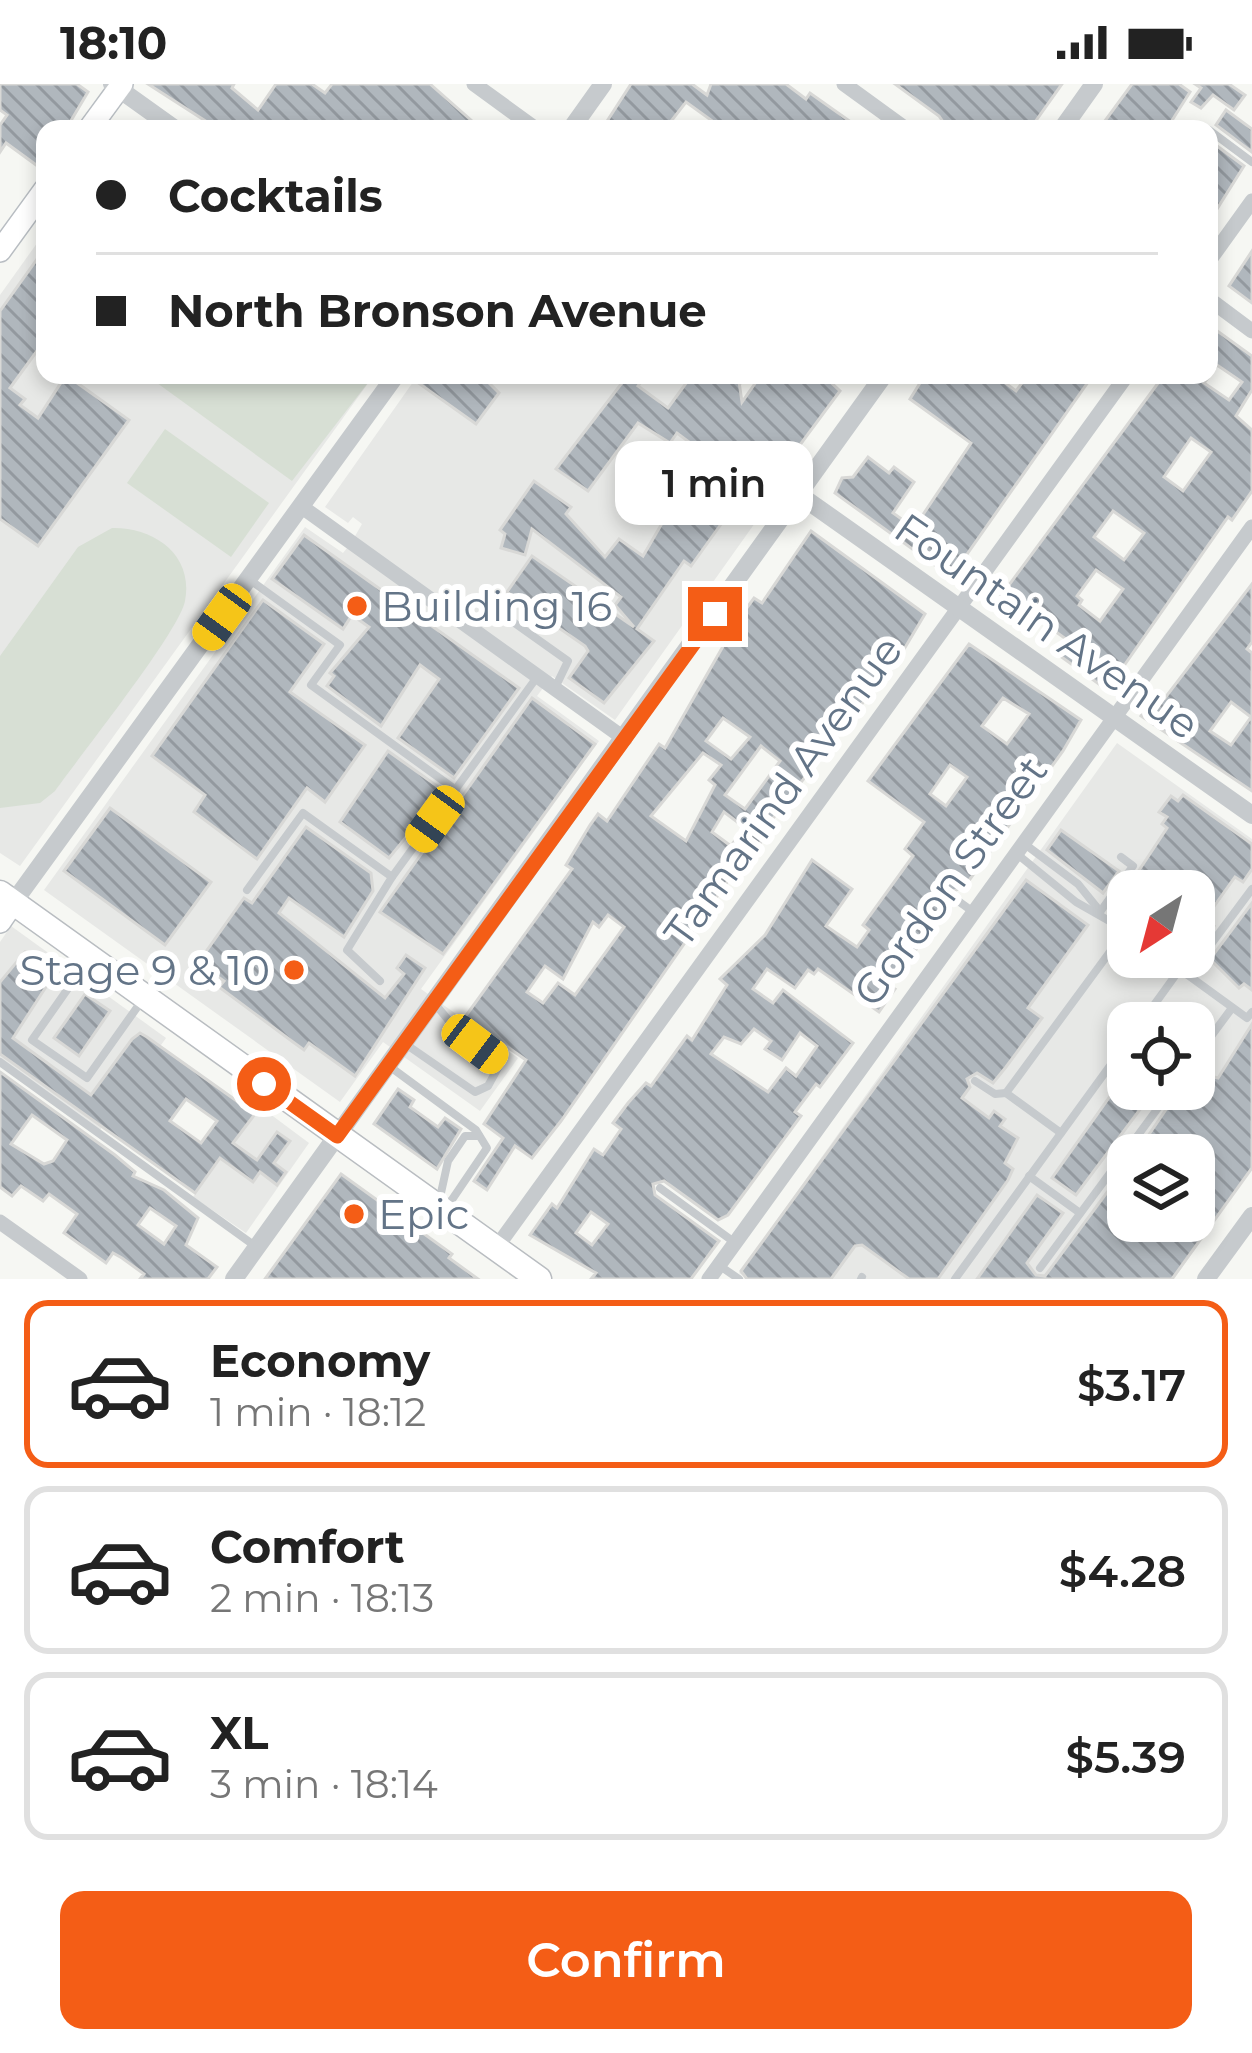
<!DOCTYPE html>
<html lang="en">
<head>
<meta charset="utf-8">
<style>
	body { margin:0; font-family:Montserrat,sans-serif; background:#f6f6f6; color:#222; height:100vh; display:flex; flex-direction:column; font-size:45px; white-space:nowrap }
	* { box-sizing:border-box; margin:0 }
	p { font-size:39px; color:#767676 }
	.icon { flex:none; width:66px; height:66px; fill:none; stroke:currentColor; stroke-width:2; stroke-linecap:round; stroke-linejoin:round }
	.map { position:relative; height:1195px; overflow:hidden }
	.side { display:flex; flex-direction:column; background:#fff; flex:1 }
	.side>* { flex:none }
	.top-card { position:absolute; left:36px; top:36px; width:1182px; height:264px; border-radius:24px; box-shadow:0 6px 18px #0003; display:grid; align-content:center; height:264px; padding:0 60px; background:#fff }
	.needle { width:78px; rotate:216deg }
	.fabs { position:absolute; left:1107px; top:786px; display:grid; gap:24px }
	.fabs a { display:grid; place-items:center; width:108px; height:108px; border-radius:24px; background:#fff; box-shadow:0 6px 18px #0003; font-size:60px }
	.end { position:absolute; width:54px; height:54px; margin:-27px; border:15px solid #f45d16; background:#fff; box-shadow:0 0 0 6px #fff }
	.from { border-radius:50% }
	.bubble { position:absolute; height:84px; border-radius:24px; background:#fff; box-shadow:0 6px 18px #0003; font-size:39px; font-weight:600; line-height:84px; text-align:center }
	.car { position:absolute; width:36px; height:72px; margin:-36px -18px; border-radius:15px; box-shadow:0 0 9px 3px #0007; background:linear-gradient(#f5c518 24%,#345 0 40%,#f5c518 0 76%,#345 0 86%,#f5c518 0) }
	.top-card b { display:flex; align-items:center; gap:42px; height:114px; font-size:45px }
	.top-card b+b { border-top:3px solid #e0e0e0 }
	.top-card i { width:30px; height:30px; background:#222 }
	ul { padding:21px 0 0; list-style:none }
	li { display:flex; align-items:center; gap:36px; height:168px; margin:0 24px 18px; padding:0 36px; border:6px solid #e0e0e0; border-radius:24px }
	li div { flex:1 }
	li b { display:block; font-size:45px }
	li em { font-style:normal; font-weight:600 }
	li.selected { border-color:#f45d16 }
	li>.icon { width:108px; height:108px; stroke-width:1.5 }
	.cta { display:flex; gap:24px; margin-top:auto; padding:24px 60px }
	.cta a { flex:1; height:138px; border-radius:24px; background:#f45d16; color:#fff; font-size:48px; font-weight:600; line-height:138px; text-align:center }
	.status { display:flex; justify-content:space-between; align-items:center; height:84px; padding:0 60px; background:#fff; direction:ltr }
	.status svg { height:33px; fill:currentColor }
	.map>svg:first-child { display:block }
</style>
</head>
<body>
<div class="status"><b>18:10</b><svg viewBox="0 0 49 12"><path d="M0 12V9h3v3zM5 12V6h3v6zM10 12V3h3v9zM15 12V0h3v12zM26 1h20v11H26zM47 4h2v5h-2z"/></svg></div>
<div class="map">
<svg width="1252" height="1195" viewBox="0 0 1252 1195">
	<defs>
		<pattern id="building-back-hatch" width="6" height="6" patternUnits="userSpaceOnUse" patternTransform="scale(3)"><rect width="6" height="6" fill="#b0b7bd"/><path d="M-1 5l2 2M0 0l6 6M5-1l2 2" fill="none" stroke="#93999f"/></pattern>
	</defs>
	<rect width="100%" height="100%" fill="#f6f7f3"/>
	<g fill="#e7e8e6" fill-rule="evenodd">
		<path d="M45,148V291H374L20,782L0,769V211Z"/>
		<path d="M418,291H748L731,316L804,370L615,636L552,592L537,612L599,657L421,905L518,974L480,1027L383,958L340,1018L44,806L305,443L343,469L351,459L362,440L353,433L348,439L325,423Z"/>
		<path d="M1117,659L1252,755V1085L1174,1195H748L739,1189ZM1128,807H1194V873H1128ZM1128,939H1194V1005H1128ZM1128,1071H1194V1137H1128Z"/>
		<path d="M11,842L166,954L100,1046L0,974V858Z"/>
		<path d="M258,1021L309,1059L246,1149L193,1113Z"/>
	</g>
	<g fill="#d7dfd4">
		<path d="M146,291H374L292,397Z"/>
		<path d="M165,345L269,419L231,473L127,399Z"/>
		<path d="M112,444C153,443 194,470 185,517C179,548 79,673 55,707L40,719L0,724V572L78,463Z"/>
	</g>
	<g fill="url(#building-back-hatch)" stroke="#d8d8d6" stroke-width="3" fill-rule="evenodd">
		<path d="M0,0H77L88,8L66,45H45V74L39,83L6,59L0,68V41L7,31L0,26Z"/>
		<path d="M148,0H234L232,4L258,26L276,0H312L325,9L332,0H430L481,45H218Z"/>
		<path d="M631,0H692L707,11L711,0H786L806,15L810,9L851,38L846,45H705L711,36L686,18L665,45H602Z"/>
		<path d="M895,0H1062L1030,45H948L939,32Z"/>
		<path d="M1132,0H1179L1190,8L1171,38L1181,45H1099Z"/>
		<path d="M1195,0H1229L1245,11L1234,26L1213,11L1201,24L1191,18L1201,4Z"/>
		<path d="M1226,26L1252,45V68L1216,41Z"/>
		<path d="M1209,56L1244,82L1217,125L1209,119Z"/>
		<path d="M45,164V256L10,304L25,315L20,321L38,334L66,291L129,336L38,462L0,435V227Z"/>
		<path d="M1252,167V219L1229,202Z"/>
		<path d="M1209,241L1252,272V306L1236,332L1252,346V407L1232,436L1228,433L1107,606L1056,569L1066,555L1031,530L1024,541L995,520L1164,291H1209ZM1217,281L1242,298L1229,316L1204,299ZM1191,354L1211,368L1183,407L1164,393ZM1113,427L1144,449L1124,476L1094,453ZM1096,486L1123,505L1100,537L1079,521L1082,516L1077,512Z"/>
		<path d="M422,291H481L499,309L476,340L417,298Z"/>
		<path d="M628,291H646L638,302L668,324L692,291H738L742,318L761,291L824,292L840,307L797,365L788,359L765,397L754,405L742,396L718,430L724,436L691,482L684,477L637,545L654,557L604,619L569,594L588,567L585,562L507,508L532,472L634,543L615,521L621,513L532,445L525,471L501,464L505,450L500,446L534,397L571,423L566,430L605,473L619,455L643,472L668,429L712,375L677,349L670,359L638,339L588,407L556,385Z"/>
		<path d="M925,291H995L1016,307L1028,291H1093L951,493L835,409L842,394L853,393L868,373L889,389L894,383L914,398L893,429L914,444L971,359L910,315Z"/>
		<path d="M811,447L925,530L903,567L767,742L770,744L759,761L755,758L561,1037L532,1074L515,1062L487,1106L474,1097L503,1054L484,1040L526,976L465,933L572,785L566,781L590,741L598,730L607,737L659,660L665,664L738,536L754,514L762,519ZM723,634L750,653L731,675L706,657ZM761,662L780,677L745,725L725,711ZM703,669L721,681L709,696L715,701L686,757L651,732ZM724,728L744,743L731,762L712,748ZM608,831L624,843L575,911L558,899L543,919L527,908L545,882L563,895L593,838L599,843Z"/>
		<path d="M304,451L519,604L454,694L398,654L439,595L420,581L381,642L327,602L334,592L330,589L369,543L352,531L343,545L272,495Z"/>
		<path d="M1252,500V558L1247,565L1252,569V707L1141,632L1158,609L1165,614ZM1231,618L1251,633L1231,661L1210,647Z"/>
		<path d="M263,516L324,560L290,608L365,661L325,718L307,704L257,775L194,728L205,711L152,672Z"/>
		<path d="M969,560L1081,636L1063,667L965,802L947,810L949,821L889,902L895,905L879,928L818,885L814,890L808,886L795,904L767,885L753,905L773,919L783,906L853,959L820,1003L816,1000L795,1028L801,1032L728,1131L718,1136L664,1097L653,1100L655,1111L719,1157L691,1195H591L596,1189L530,1151L552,1120L557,1124L594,1065L603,1071L621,1045L613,1039L628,1019L646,999L651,1002L687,952L692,956L727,901L720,895L765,851L812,776L852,805L826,842L857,863L869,846L863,841L913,772L905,765L924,738L868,697ZM1003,614L1029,630L1007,660L982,642ZM950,681L967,693L946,722L930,710ZM754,945L771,957L765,965L782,976L800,949L817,962L796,992L786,984L768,1008L711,970L724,953L741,960ZM591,1128L608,1140L592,1161L576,1149Z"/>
		<path d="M532,614L595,660L443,870L380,828Z"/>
		<path d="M388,667L444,707L389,774L340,738Z"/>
		<path d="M1183,711L1252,760V785L1243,798L1235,793L1205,835L1214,842L1196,866L1194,807H1128V825L1118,818L1167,744L1162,740L1167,733L1159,728L1171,712L1178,717Z"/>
		<path d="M110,724L211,798L165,861L64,787Z"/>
		<path d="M306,743L371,789L373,807L344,853L289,814L279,829L385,914L404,890L397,884L406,871L425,884L355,992L309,959L304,966L293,958L219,903L224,897L198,879L244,814L252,819Z"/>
		<path d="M1061,746L1119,787L1103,809L1047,766Z"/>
		<path d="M1026,796L1088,841L1028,924L1042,934L1006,983L993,999L977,989L967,995L970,1003L962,1014L989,1034L994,1027L1005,1035L1000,1042L1018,1054L1005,1079L1013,1085L1008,1096L938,1195H909L862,1161L855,1162L831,1195H747L741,1187Z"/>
		<path d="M1252,819V906L1244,900L1239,904L1210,875Z"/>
		<path d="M25,868L55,889L13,954L91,1011L132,955L140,949L147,953L255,1030L233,1059L257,1076L277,1048L290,1057L274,1079L286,1088L277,1101L260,1088L253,1098L220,1074L195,1109L0,970V898ZM186,1015L217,1037L201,1059L170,1037Z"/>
		<path d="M85,910L110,927L79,972L54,954Z"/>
		<path d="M1252,940V1084L1172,1195H977L1037,1111L1063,1129L1027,1179L1036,1191L1045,1192L1128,1080V1137H1194V1071H1135L1180,1005H1194V1000L1201,1005L1210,992L1218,994Z"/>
		<path d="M1128,987V1005H1162L1158,1011L1153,1008L1076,1111L1052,1094Z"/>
		<path d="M0,988L115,1071L135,1088L133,1092L164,1106L198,1134L186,1161L217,1183L208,1195H140L144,1190L122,1174L113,1169L106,1179L64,1149L77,1130L49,1110L43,1117L21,1102L12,1112L0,1103ZM32,1031L67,1056L53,1077L44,1080L11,1060ZM150,1124L176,1142L164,1160L138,1141Z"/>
		<path d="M398,1005L414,1016L410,1023L438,1043L445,1034L461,1045L437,1085L374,1040Z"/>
		<path d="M341,1090L452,1170L449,1174L478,1195H265Z"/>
	</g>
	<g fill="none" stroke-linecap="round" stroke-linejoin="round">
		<g stroke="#b8bdc2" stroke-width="24">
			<g id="secondary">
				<path d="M89,45L122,0"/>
				<path d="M0,167L45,105"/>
				<path d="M0,838L13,819"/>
			</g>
		</g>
		<g stroke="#b9bdc1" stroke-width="27">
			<path id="primary" d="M0,809L539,1195"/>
		</g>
		<g stroke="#c6cacd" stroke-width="8">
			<path d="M1209,46L1252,78"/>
			<path d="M250,496L340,561L311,601L456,706"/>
			<path d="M499,528L568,577L555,604"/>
			<path d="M1026,761L1078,800L1099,826"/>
			<path d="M1017,770L1076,818L1127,847"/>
			<path d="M392,793L537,593"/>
			<path d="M247,806L303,729L392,793L347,866L380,897"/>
			<path d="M954,814L972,827"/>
			<path d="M1100,828L1133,782L1121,773"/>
			<path d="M1163,873L1247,934L1252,928"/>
			<path d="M88,876L32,956L87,994L143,915"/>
			<path d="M1188,891L1252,805"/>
			<path d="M1141,939L1180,885"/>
			<path d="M404,959L475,1008L488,1002L500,980L455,944L435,920"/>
			<path d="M1194,975L1232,924"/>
			<path d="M0,978L255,1162"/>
			<path d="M389,982L476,1046L487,1064L447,1123"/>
			<path d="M975,997L995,1010L1006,1009"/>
			<path d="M1061,1049L1006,1009L1126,846"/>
			<path d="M1029,1092L1080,1129"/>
			<path d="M660,1104L734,1158"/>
			<path d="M439,1118L448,1077L465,1052H479"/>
			<path d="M720,1182L739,1195"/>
			<path d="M1040,1184L1172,1005"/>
			<path d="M861,1195L862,1193"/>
			<path d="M955,1195L1128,957"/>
		</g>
		<g stroke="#c6cacd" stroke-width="15">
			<path d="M474,0L536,45"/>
			<path d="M844,0L906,45"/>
			<path d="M1209,177L1252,117"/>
			<path d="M1209,215L1252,247"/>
			<path d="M302,423L625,655"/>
			<path d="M0,1138L80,1195"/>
			<path d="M496,1164L1127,291"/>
			<path d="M709,1195L1252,443"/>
		</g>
		<g stroke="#c6cacd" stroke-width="18">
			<path d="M112,0L175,45"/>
			<path d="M571,45L603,0"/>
			<path d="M1062,45L1094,0"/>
			<path d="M801,412L1252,731"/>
			<path d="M13,819L396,291"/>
			<path d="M234,1195L884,291"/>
			<path d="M1206,1195L1252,1132"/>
		</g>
		<use href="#secondary" stroke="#fff" stroke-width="21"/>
		<use href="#primary" stroke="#fff" stroke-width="24"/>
	</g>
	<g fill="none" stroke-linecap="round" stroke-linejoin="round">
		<path stroke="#f45d16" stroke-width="15" d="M264,1000L337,1052L715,530"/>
	</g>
	<g fill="#f45d16" stroke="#fff" stroke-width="4.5">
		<circle cx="357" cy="522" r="12"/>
		<circle cx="294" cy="886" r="12"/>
		<circle cx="354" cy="1130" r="12"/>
	</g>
	<g text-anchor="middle" stroke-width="12" stroke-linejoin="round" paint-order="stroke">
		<g font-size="42" fill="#637487" stroke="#fff" text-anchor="start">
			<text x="381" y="537">Building 16</text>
			<text x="270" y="901" text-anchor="end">Stage 9 &amp; 10</text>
			<text x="378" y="1145">Epic</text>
		</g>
		<g font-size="42" fill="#637487" stroke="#fff">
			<text transform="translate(1047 542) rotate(35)" y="15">Fountain Avenue</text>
			<text transform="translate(783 707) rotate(-54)" y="15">Tamarind Avenue</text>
			<text transform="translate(950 797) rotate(-54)" y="15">Gordon Street</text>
		</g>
	</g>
</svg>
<div class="fabs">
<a><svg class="needle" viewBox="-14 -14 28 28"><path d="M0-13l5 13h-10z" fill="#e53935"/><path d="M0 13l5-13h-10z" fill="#767676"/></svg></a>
<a><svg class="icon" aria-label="locate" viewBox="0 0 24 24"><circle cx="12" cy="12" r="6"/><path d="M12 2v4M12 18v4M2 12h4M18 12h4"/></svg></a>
<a><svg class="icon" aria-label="layers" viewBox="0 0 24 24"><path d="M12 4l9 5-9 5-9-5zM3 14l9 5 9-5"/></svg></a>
</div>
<i class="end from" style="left:264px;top:1000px"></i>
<i class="end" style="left:715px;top:530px"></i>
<div class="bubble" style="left:615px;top:357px;width:198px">1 min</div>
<i class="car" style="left:222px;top:533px;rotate:216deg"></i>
<i class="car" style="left:435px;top:735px;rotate:216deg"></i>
<i class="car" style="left:475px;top:960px;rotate:127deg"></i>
<div class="top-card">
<b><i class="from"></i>Cocktails</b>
<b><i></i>North Bronson Avenue</b>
</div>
</div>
<section class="side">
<ul>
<li class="selected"><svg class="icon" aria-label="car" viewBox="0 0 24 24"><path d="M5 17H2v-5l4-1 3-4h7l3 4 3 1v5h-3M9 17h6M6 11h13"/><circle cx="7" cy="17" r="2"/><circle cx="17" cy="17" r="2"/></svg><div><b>Economy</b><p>1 min · 18:12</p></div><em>$3.17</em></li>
<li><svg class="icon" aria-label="car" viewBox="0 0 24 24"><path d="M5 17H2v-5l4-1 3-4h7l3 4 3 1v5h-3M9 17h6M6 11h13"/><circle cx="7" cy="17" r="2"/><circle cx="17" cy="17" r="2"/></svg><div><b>Comfort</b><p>2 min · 18:13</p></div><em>$4.28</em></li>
<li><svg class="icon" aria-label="car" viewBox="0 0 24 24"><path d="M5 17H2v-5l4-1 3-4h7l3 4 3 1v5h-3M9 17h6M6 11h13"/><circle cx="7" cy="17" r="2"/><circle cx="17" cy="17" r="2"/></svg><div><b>XL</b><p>3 min · 18:14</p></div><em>$5.39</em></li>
</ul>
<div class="cta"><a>Confirm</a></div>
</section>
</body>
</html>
